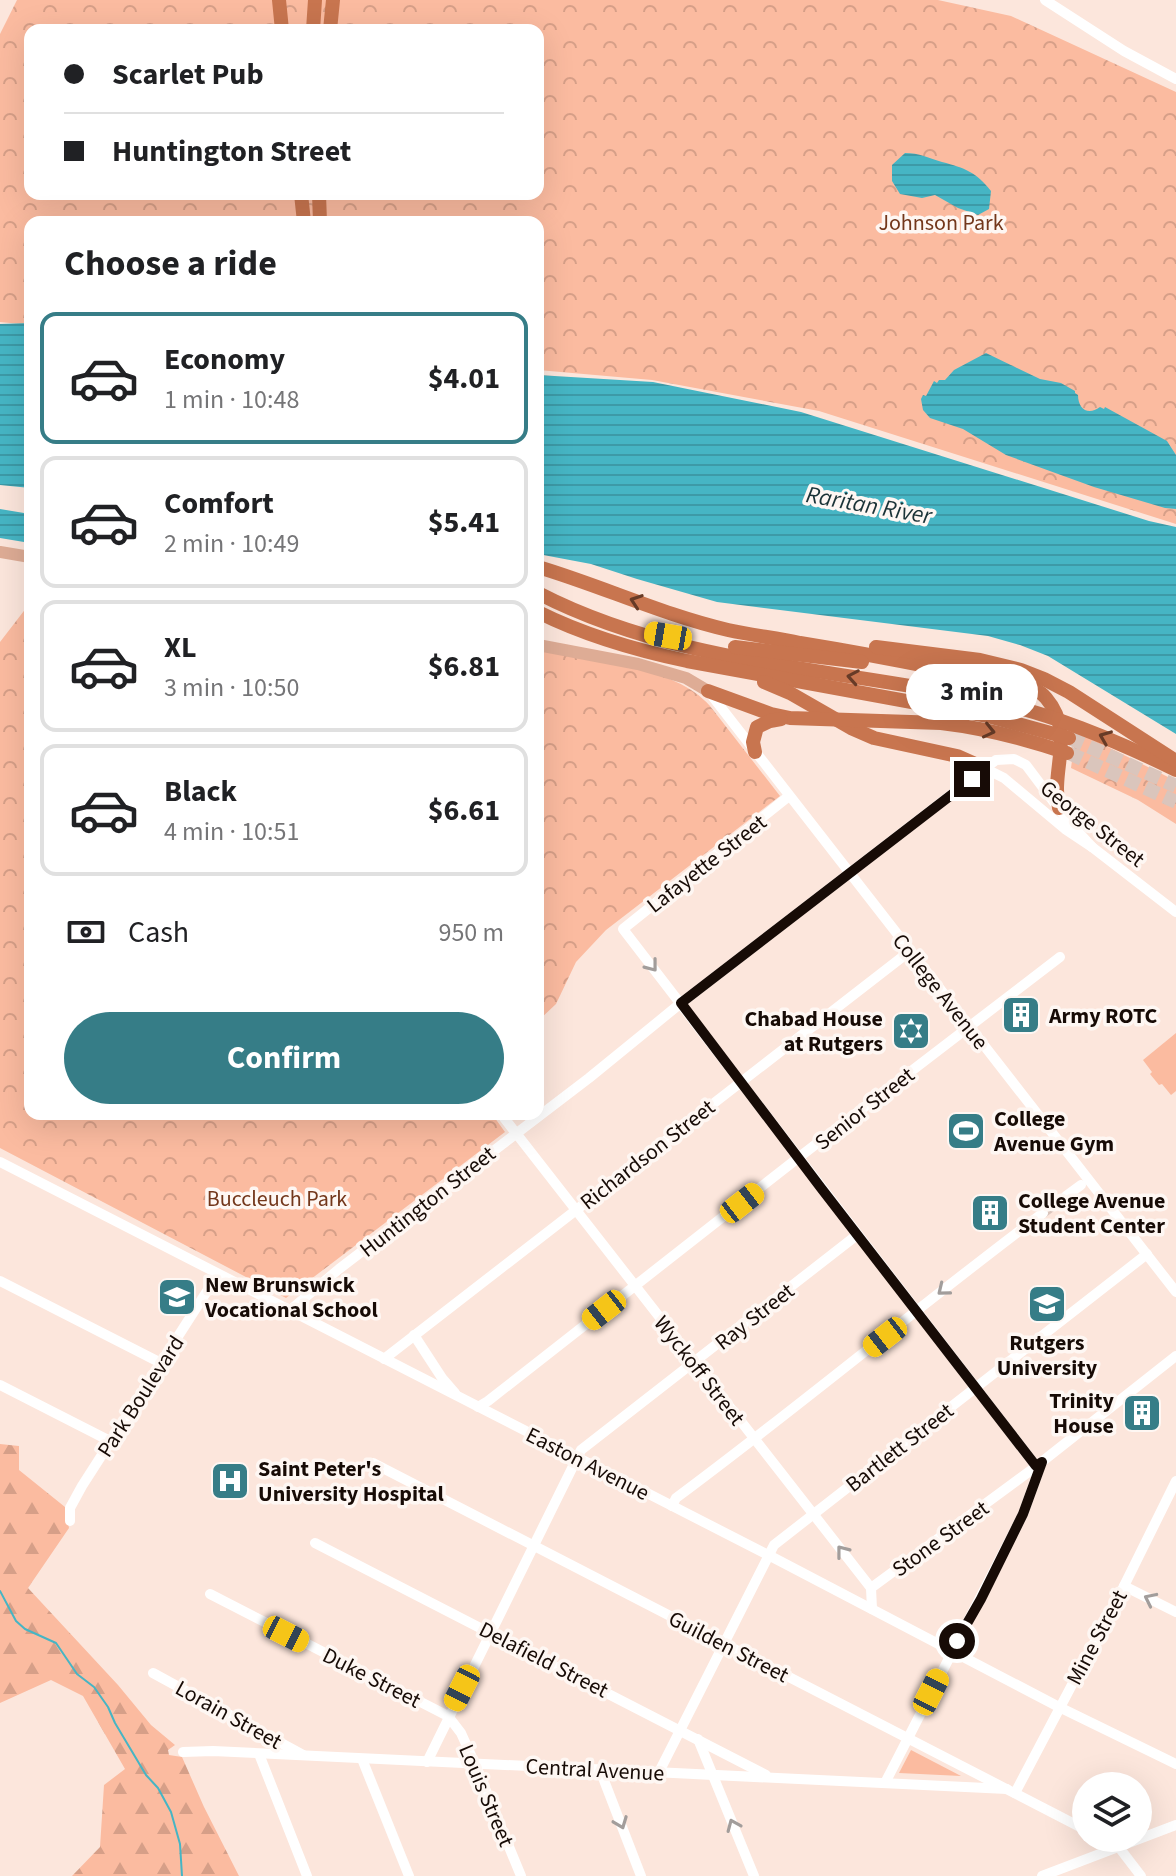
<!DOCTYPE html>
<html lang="en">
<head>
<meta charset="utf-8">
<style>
	body { margin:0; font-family:"Source Sans 3",sans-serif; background:#f2f2f2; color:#202124; height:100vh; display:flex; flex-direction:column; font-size:30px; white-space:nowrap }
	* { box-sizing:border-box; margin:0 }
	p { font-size:26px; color:#757577 }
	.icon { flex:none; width:44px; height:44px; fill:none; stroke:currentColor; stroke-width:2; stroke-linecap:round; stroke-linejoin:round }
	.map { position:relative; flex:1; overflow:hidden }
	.side { position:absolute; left:24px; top:216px; width:520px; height:904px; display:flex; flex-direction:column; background:#fff; border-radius:16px; box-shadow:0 8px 32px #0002 }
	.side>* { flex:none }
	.guide { position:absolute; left:24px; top:24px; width:520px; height:176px; border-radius:16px; box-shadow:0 8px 32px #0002; display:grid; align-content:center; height:176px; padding:0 40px; background:#fff }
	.tools { position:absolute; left:1072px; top:1772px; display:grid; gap:16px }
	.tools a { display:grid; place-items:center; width:80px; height:80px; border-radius:50%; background:#fff; box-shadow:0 8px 32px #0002; font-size:40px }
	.end { position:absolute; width:36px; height:36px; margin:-18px; border:10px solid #170b06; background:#fff; box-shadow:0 0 0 4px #fff }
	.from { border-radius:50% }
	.bubble { position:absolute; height:56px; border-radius:28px; background:#fff; box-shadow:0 8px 32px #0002; font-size:26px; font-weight:700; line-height:56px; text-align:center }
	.car { position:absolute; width:24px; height:48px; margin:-24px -12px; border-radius:10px; box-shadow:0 0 6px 2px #0007; background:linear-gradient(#f5c518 24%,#345 0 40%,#f5c518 0 76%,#345 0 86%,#f5c518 0) }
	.guide b { display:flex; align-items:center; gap:28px; height:76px; font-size:30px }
	.guide b+b { border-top:2px solid #e0e0e0 }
	.guide i { width:20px; height:20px; background:#202124 }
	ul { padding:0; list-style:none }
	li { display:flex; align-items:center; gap:24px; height:132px; margin:0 16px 12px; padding:0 24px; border:4px solid #e0e0e0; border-radius:16px }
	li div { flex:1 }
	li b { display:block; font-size:30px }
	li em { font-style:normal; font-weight:700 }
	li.current { border-color:#367d87 }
	li>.icon { width:72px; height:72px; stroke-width:1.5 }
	h2 { padding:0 40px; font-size:36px; line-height:96px }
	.pay { display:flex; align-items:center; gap:20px; height:88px; padding:0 40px; font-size:30px }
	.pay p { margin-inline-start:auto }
	.action { display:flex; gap:16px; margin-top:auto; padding:16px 40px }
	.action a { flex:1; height:92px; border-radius:48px; background:#367d87; color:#fff; font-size:32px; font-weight:700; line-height:92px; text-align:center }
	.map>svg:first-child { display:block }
</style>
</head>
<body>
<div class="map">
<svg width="1176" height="1876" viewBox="0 0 1176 1876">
	<defs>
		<pattern id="forest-firs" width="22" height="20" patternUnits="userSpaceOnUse" patternTransform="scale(2)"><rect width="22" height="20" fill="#fbbba0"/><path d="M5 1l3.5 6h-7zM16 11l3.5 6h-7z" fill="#d69f88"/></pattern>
		<pattern id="park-crowns" width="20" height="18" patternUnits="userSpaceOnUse" patternTransform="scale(2)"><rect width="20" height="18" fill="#fbbba0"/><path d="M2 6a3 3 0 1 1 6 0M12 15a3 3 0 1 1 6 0" fill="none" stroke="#d69f88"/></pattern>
		<pattern id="water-rules" width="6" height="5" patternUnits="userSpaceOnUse" patternTransform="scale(2)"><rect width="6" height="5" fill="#46b5c4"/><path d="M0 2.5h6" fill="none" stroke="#3d9aa7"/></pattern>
	</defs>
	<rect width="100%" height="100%" fill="#fce6dc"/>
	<g fill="#fbbba0">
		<path d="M1176,1033V1091L1171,1095L1162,1084L1159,1085L1150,1074L1152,1072L1143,1060Z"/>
		<path d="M911,1750L961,1776L899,1773Z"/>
	</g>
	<path fill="url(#forest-firs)" d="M0,1444L19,1446V1470L65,1507L69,1528L28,1588L118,1685L151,1725L175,1745L168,1750L169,1755L182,1757L204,1807L239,1876H72L100,1847L104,1785L125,1769L83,1696L51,1680L0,1703Z"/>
	<g fill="url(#park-crowns)" fill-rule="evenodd">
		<path d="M17,0H938L1011,16L1176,92V524L819,411L652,380L538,370V222H30V325L0,322V34ZM30,30H538V194H30Z"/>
		<path d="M30,603V1114H492L505,1132L286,1298L0,1148V642Z"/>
		<path d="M538,650C588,659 676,666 710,706L780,796L606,930L576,962L556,1004L538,1021Z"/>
		<path d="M1076,731L1176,781V824L1138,800L1071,768Z"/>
	</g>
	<g fill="url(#water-rules)">
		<path d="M905,153C919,153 929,158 942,162C965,168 976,172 991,191L989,209L978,215L958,208L935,195L922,198L900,194L892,181V165Z"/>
		<path d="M30,323V488L0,485V324Z"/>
		<path d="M986,353L1040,379L1061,383L1075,391V393L1078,395C1078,409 1088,416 1100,407L1104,409L1105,407L1167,441L1176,455V509L1165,508L1094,487L1006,455L963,429L930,418L923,410L921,399L923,395L926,396L934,381L937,383L939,380H945L954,370Z"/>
		<path d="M538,375L653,382L801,412L1149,521L1176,527V734L1048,656L1020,645L988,636L717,602L637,579L591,564L538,554Z"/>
		<path d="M0,509L30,514V543L0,538Z"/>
	</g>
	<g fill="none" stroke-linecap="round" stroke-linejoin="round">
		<path stroke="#46b5c4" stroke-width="2" d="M0,1591L16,1621L25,1629L56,1643L77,1674L94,1687L108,1707L115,1723L146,1775L158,1788L171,1812L180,1844L182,1876"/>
		<path stroke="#dac5bc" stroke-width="10" stroke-dasharray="10 5" stroke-linecap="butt" d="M1043,1213L1066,1196"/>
		<g stroke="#dac5bc" stroke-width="14" stroke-dasharray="14 7" stroke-linecap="butt">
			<path d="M1070,738L1176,786"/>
			<path d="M1069,753L1176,802"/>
		</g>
		<g stroke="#fff" stroke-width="10">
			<path d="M1045,0L1124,51L1176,79"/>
			<path d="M709,692L1176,1292"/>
			<path d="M984,768L1004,778L1065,829L1092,847L1176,912"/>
			<path d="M789,796L623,929L1036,1466"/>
			<path d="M501,1114L871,1588"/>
			<path d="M0,1162L776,1559L1059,1707L1176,1764"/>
			<path d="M1066,1196L1081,1185"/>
			<path d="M0,1281L161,1363"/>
			<path d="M289,1311L339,1269L589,1078L681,1003L996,760L1014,759L1026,765L1068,821L1092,847"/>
			<path d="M414,1335L442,1378L455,1393"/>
			<path d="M384,1359L910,951"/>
			<path d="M0,1385L110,1441"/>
			<path d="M478,1407L488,1401L798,1158L1060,957"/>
			<path d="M373,1463L1086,1830"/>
			<path d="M672,1506L676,1498C800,1406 919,1306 1043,1213"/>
			<path d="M70,1521V1508L82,1486L218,1274"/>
			<path d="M315,1543L766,1775"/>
			<path d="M1124,1586L1176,1612"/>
			<path d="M210,1594L448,1716L461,1733L475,1764L521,1876"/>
			<path d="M872,1609L871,1588L1034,1468L1176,1356"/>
			<path d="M153,1673L303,1755"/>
			<path d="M698,1739L754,1876"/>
			<path d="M183,1752L213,1751L1007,1789"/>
			<path d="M259,1754L307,1876"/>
			<path d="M362,1759L409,1876"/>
			<path d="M427,1762L581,1450L857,1235"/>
			<path d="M600,1770L641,1876"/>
			<path d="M659,1772L774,1545L1147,1254"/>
			<path d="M885,1783L1023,1514L1041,1464"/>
			<path d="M1015,1793L1124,1586L1176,1481"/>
			<path d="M1102,1838L1118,1846L1141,1876"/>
			<path d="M1042,1876L1176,1825"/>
		</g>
		<g stroke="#deac95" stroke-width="12">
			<path d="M0,552L30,557"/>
			<path d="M538,645L638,664L686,678L708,691"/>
		</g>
		<g stroke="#c8754f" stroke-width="14">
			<path d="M279,0L282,30"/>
			<path d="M313,30L315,0"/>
			<path d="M330,30L333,0"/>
			<path d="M301,194L304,222"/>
			<path d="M319,194L320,222"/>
			<path d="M538,567C602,586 663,615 728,630C751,635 776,638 800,643C843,650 887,658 931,667C961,672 1025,674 1046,698C1076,733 1050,770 1059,808"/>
			<path d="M538,593C675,664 834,668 982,699C1050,713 1113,739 1176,770"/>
			<path d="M538,612C586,636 635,650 687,661L988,716L1069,738"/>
			<path d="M735,647L862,662"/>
			<path d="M876,647L980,660L1021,670L1044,679L1069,692L1176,761"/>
			<path d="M764,682L790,693L851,728L874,738L957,756L984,768"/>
			<path d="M708,691L771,714L790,718L941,723C984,728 1026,739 1067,753"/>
			<path d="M755,752L753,742L757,727L770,721L781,719"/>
		</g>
	</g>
	<defs><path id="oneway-chevron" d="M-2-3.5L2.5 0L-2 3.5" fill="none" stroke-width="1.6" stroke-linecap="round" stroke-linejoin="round" transform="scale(2)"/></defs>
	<g stroke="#673b27">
		<use href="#oneway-chevron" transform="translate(636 601) rotate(-161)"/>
		<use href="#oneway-chevron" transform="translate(853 677) rotate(-170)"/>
		<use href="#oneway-chevron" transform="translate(989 731) rotate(13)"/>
		<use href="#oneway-chevron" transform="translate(1105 737) rotate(-158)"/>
	</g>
	<g stroke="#a29d9b">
		<use href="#oneway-chevron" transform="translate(652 966) rotate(52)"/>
		<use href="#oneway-chevron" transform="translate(943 1290) rotate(141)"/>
		<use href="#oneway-chevron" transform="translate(842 1551) rotate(-128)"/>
		<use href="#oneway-chevron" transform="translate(1150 1599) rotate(-154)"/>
		<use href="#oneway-chevron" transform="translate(621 1823) rotate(69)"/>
		<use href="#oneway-chevron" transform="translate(733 1825) rotate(-113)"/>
	</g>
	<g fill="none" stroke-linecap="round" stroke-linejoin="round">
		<path stroke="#170b06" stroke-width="10" d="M957,1641L981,1599L1023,1514L1042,1462L1036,1466L821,1188L681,1003L972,779"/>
	</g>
	<defs>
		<g id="building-square" transform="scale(2)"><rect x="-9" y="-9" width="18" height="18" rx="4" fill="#367d87" stroke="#fef7f3"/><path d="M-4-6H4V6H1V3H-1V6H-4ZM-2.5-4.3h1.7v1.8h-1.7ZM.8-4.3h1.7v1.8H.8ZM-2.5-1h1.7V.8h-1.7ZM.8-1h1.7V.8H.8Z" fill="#fff"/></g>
		<g id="synagogue-square" transform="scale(2)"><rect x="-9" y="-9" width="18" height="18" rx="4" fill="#367d87" stroke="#fef7f3"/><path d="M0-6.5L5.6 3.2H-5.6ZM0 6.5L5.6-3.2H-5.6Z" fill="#fff"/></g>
		<g id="stadium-square" transform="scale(2)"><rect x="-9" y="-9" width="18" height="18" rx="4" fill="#367d87" stroke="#fef7f3"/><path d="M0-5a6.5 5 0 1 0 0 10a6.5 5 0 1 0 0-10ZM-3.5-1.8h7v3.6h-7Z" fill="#fff"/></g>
		<g id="school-square" transform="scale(2)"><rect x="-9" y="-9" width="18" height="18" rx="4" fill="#367d87" stroke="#fef7f3"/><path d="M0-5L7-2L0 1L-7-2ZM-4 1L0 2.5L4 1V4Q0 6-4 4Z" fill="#fff"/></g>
		<g id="university-square" transform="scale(2)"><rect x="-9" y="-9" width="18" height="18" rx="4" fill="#367d87" stroke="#fef7f3"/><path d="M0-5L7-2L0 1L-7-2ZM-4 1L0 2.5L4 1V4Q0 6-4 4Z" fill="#fff"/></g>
		<g id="hospital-square" transform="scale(2)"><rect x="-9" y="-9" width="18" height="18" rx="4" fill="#367d87" stroke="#fef7f3"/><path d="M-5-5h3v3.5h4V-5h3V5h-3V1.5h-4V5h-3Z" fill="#fff"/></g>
	</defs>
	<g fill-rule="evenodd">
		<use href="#building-square" x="1021" y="1015"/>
		<use href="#synagogue-square" x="911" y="1031"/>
		<use href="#stadium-square" x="966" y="1131"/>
		<use href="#building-square" x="990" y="1213"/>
		<use href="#school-square" x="177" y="1297"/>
		<use href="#university-square" x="1047" y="1304"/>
		<use href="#building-square" x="1142" y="1413"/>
		<use href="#hospital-square" x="230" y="1481"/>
	</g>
	<g text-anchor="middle" stroke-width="7" stroke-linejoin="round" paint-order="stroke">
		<g font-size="22" fill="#73371b" stroke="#fef7f3">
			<text x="941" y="230">Johnson Park</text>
			<text x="277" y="1206">Buccleuch Park</text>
		</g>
		<g font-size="22" fill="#170b06" stroke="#fef7f3">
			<text transform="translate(1093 823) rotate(38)" y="8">George Street</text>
			<text transform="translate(706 863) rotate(-38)" y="8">Lafayette Street</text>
			<text transform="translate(941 991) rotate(52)" y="8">College Avenue</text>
			<text transform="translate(864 1108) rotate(-38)" y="8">Senior Street</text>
			<text transform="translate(647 1154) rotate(-38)" y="8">Richardson Street</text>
			<text transform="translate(427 1201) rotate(-38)" y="8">Huntington Street</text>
			<text transform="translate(754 1316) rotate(-38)" y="8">Ray Street</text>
			<text transform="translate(700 1370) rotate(52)" y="8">Wyckoff Street</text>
			<text transform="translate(140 1396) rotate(-57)" y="8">Park Boulevard</text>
			<text transform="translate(899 1447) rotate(-38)" y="8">Bartlett Street</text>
			<text transform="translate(588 1463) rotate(27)" y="8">Easton Avenue</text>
			<text transform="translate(940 1538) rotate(-36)" y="8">Stone Street</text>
			<text transform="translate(1096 1637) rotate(-62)" y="8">Mine Street</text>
			<text transform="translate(729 1646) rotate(27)" y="8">Guilden Street</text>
			<text transform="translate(544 1659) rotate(27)" y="8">Delafield Street</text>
			<text transform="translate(372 1677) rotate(27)" y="8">Duke Street</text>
			<text transform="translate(229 1714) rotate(29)" y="8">Lorain Street</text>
			<text transform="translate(595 1769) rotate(3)" y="8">Central Avenue</text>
			<text transform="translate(487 1795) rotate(67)" y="8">Louis Street</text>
		</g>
		<g font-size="22" font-weight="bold" fill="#170b06" stroke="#fef7f3" text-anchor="start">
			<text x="1049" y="1023">Army ROTC</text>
			<text x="883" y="1026" text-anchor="end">Chabad House<tspan x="883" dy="25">at Rutgers</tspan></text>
			<text x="994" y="1126">College<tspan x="994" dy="25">Avenue Gym</tspan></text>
			<text x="1018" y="1208">College Avenue<tspan x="1018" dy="25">Student Center</tspan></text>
			<text x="205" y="1292">New Brunswick<tspan x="205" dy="25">Vocational School</tspan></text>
			<text x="1047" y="1350" text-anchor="middle">Rutgers<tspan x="1047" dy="25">University</tspan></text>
			<text x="1114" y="1408" text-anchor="end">Trinity<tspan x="1114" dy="25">House</tspan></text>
			<text x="258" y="1476">Saint Peter's<tspan x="258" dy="25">University Hospital</tspan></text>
		</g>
		<g font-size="24" font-style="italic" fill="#1b3337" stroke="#fef7f3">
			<text transform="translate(869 505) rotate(10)" y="8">Raritan River</text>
		</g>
	</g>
</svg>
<div class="tools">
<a><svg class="icon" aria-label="layers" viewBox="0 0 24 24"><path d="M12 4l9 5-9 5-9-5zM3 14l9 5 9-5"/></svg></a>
</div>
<i class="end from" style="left:957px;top:1641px"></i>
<i class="end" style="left:972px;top:779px"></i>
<div class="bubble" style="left:906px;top:664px;width:132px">3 min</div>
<i class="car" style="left:668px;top:636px;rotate:280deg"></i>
<i class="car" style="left:742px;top:1203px;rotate:52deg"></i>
<i class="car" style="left:604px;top:1310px;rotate:232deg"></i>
<i class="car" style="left:885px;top:1337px;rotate:232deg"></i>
<i class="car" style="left:286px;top:1634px;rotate:117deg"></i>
<i class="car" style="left:462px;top:1688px;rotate:207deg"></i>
<i class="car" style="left:931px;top:1692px;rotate:27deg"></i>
<div class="guide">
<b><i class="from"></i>Scarlet Pub</b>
<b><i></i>Huntington Street</b>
</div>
<section class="side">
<h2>Choose a ride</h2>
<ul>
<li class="current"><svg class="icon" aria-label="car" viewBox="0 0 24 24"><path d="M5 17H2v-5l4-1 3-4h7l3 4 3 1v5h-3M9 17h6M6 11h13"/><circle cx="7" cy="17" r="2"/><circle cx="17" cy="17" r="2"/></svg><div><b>Economy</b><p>1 min · 10:48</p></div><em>$4.01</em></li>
<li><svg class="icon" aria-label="car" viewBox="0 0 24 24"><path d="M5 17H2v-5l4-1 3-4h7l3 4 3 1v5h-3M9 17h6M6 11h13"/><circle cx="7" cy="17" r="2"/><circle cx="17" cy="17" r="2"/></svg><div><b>Comfort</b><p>2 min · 10:49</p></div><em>$5.41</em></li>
<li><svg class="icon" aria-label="car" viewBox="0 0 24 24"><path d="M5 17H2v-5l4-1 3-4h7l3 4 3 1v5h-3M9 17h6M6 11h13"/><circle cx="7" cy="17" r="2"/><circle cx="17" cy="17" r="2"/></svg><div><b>XL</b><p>3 min · 10:50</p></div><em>$6.81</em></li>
<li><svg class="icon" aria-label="car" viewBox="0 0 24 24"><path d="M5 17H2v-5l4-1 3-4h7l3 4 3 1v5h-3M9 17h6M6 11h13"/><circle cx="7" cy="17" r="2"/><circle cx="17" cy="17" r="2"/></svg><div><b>Black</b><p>4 min · 10:51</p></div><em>$6.61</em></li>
</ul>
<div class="pay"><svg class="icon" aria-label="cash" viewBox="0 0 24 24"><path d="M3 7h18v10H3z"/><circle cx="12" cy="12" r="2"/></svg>Cash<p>950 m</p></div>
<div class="action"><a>Confirm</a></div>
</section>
</div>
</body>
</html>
